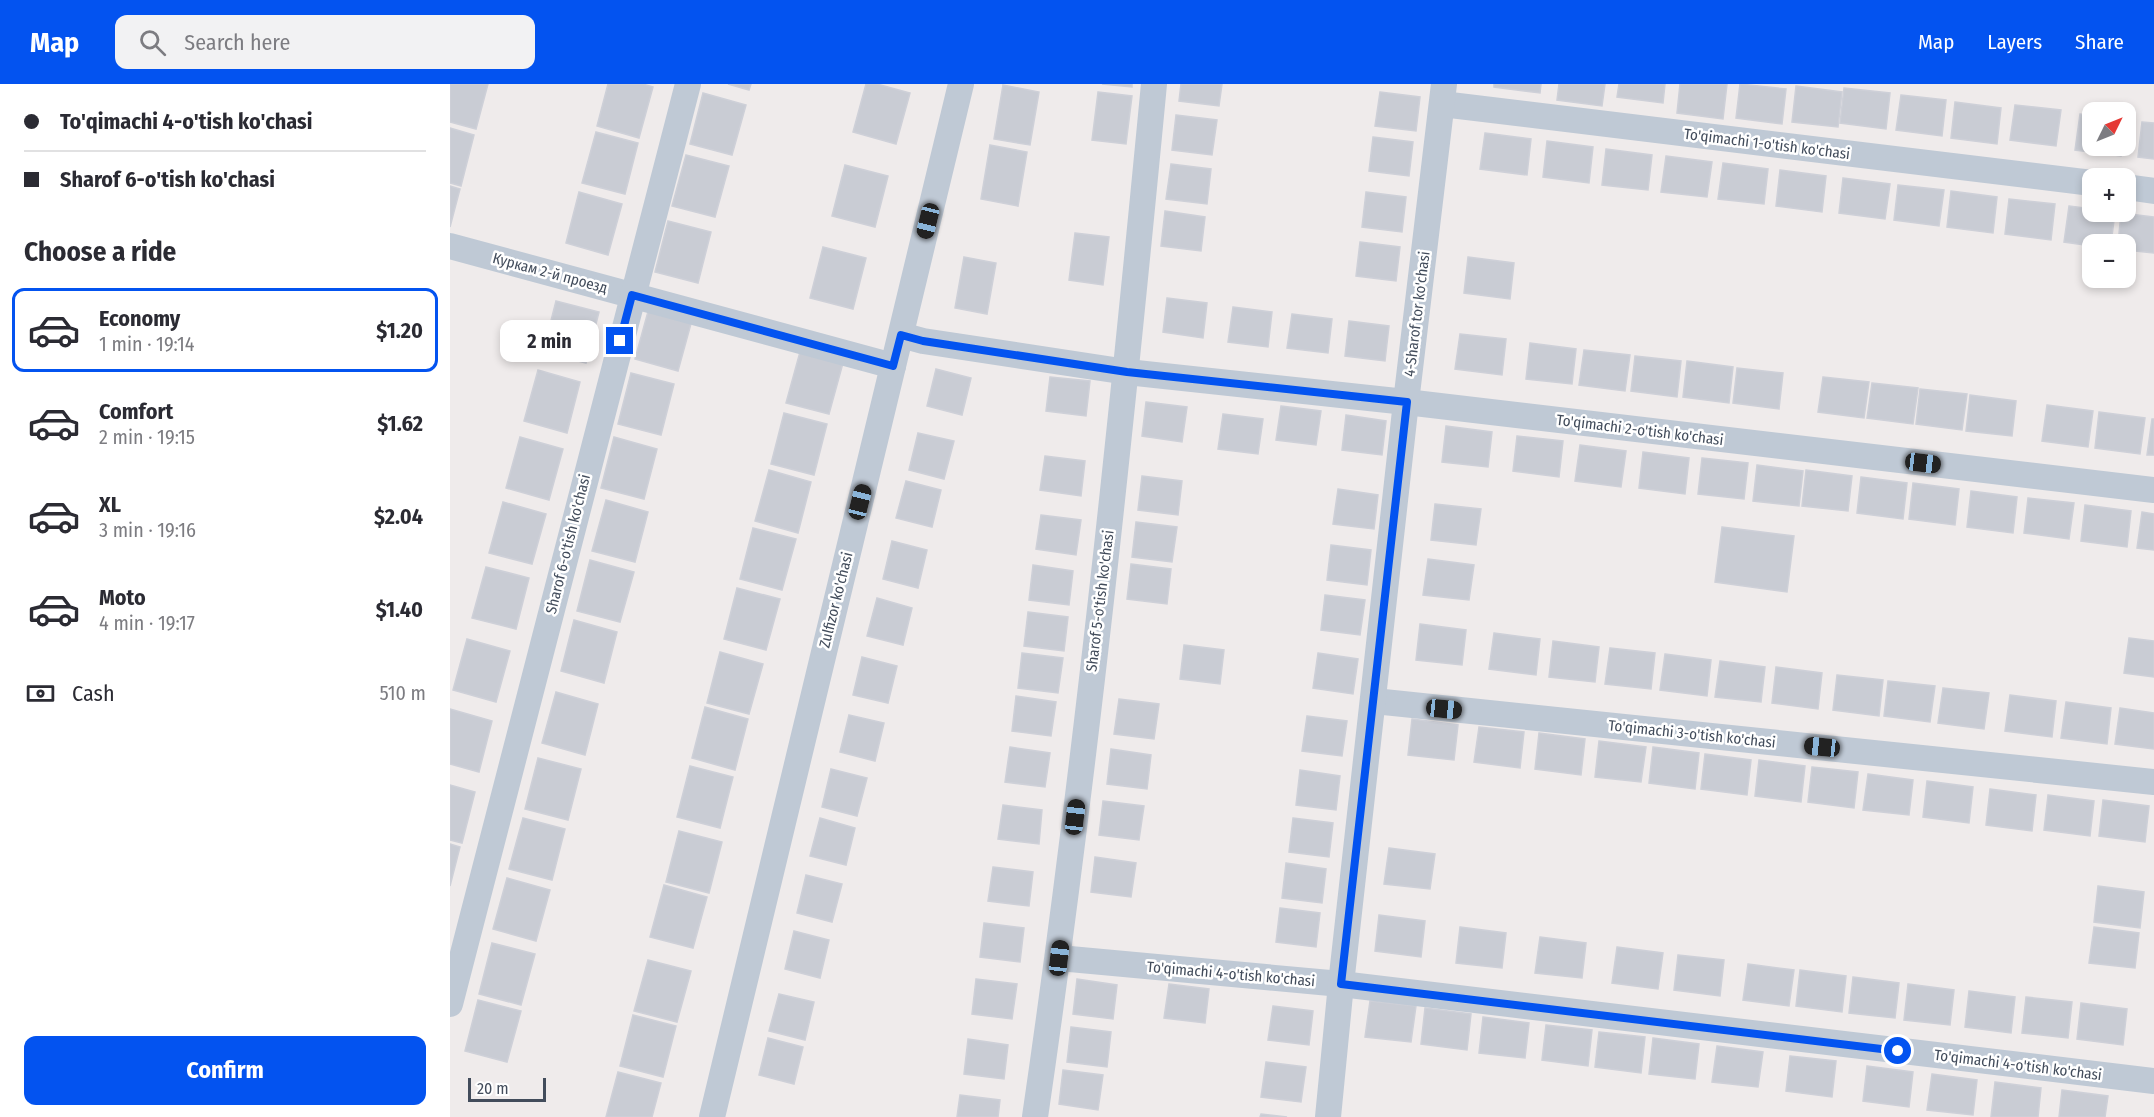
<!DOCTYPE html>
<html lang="en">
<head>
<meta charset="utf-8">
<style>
	body { margin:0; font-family:"Fira Sans Condensed",sans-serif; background:#f2f2f3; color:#2b2b33; height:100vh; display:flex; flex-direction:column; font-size:22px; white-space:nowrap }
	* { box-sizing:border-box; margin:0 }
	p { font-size:20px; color:#7c7c81 }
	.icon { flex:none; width:33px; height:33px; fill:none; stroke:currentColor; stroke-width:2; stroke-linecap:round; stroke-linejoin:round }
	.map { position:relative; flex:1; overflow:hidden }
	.sheet { display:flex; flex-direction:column; background:#fff; width:450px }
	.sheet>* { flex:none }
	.top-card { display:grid; align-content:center; height:132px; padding:0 24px; background:#fff }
	.needle { width:39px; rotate:47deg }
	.controls { position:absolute; left:1632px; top:18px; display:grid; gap:12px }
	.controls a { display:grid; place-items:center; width:54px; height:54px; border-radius:12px; background:#fff; box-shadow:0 3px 9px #0003; font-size:30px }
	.scale { position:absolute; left:18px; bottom:15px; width:78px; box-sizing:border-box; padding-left:6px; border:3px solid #424c5b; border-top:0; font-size:16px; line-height:21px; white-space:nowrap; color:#424c5b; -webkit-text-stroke:4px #fff; paint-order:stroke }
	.end { position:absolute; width:27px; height:27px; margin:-14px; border:8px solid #0353f0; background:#fff; box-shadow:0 0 0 3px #fff }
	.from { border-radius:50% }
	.bubble { position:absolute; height:42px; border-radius:12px; background:#fff; box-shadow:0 3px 9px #0003; font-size:20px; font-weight:700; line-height:42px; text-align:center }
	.car { position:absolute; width:18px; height:36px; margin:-18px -9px; border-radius:8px; box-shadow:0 0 4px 2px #0007; background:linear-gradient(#222 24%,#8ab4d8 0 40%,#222 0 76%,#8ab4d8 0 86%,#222 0) }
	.top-card b { display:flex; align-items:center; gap:21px; height:57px; font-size:22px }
	.top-card b+b { border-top:2px solid #e1e1e2 }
	.top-card i { width:15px; height:15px; background:#2b2b33 }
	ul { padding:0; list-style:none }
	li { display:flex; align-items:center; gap:18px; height:84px; margin:0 12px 9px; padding:0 12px; border:3px solid transparent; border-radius:12px }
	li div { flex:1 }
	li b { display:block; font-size:22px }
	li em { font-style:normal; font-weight:700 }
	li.on { border-color:#0353f0 }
	li>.icon { width:54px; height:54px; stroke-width:1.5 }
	h2 { padding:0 24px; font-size:27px; line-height:72px }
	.pay { display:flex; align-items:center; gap:15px; height:66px; padding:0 24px; font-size:22px }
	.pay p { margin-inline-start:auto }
	.cta { display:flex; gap:12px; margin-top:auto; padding:12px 24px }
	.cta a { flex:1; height:69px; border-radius:12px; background:#0353f0; color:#fff; font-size:24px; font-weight:700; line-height:69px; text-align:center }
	header { display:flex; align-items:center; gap:36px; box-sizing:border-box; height:84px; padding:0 30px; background:#0353f0; color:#fff }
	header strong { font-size:28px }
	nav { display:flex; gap:33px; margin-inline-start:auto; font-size:21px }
	.search { width:420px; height:54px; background:#f2f2f3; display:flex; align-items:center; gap:15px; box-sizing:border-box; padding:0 21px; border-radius:12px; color:#7c7c81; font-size:22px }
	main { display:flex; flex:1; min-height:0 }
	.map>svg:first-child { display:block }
</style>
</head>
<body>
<header>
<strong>Map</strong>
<div class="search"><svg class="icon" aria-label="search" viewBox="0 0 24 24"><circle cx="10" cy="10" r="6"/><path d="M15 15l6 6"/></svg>Search here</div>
<nav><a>Map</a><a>Layers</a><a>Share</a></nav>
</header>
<main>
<section class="sheet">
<div class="top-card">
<b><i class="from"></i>To'qimachi 4-o'tish ko'chasi</b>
<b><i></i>Sharof 6-o'tish ko'chasi</b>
</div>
<h2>Choose a ride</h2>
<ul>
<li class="on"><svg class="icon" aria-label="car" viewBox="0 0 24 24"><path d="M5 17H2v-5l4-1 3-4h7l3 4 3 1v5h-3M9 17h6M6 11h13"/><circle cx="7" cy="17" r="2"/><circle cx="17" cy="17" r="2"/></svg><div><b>Economy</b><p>1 min · 19:14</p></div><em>$1.20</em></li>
<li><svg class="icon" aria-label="car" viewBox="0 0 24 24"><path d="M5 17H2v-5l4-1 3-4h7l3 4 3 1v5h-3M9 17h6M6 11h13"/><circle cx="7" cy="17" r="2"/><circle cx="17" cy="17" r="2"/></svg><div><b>Comfort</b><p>2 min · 19:15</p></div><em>$1.62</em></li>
<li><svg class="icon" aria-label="car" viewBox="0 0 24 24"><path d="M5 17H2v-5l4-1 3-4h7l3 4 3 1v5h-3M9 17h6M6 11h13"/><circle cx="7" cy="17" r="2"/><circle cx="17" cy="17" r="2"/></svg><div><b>XL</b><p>3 min · 19:16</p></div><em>$2.04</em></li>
<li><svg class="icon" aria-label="car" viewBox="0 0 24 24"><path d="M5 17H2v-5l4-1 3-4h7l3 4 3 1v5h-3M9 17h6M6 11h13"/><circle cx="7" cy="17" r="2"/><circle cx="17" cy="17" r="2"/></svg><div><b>Moto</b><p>4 min · 19:17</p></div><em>$1.40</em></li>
</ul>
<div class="pay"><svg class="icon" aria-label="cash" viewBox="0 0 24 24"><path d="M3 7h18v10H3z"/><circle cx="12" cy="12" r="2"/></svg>Cash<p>510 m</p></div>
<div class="cta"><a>Confirm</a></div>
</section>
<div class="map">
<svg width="1704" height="1033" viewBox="0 0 1704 1033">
	<rect width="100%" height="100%" fill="#efebeb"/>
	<g fill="#c9ccd4" stroke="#ced0d8" stroke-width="1.5">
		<path d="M0,0H38L26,45L0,38Z"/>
		<path d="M158,0H193L203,3L189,54L147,42Z"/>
		<path d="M278,0H301L299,6Z"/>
		<path d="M416,0H427L460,9L446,60L403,48Z"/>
		<path d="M652,0H682V3Z"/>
		<path d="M731,0H772L769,22L729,17Z"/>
		<path d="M1044,0H1091L1090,9L1044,3Z"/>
		<path d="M1109,0H1155L1152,22L1107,16Z"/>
		<path d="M1169,0H1215L1213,19L1167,13Z"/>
		<path d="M1230,0H1277L1273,35L1227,29Z"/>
		<path d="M1290,0L1336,5L1332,40L1286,34Z"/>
		<path d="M553,1L589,8L580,61L544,55Z"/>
		<path d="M1346,2L1392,8L1388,43L1342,38Z"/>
		<path d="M1394,4L1440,9L1436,45L1390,39Z"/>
		<path d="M648,8L682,12L676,60L642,56Z"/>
		<path d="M930,8L970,13L966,47L925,42Z"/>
		<path d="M253,9L296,21L282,71L240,60Z"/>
		<path d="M1451,11L1496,16L1492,52L1446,46Z"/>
		<path d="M1505,18L1551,24L1547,60L1501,54Z"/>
		<path d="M1565,21L1611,26L1606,62L1560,56Z"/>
		<path d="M1630,30L1642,32V62H1673L1671,72L1625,66Z"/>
		<path d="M726,31L767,36L762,71L722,66Z"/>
		<path d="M1692,38L1704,39V75L1688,73Z"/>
		<path d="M0,44L24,51L11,102L0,99Z"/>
		<path d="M146,48L188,59L175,110L132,99Z"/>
		<path d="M1035,49L1081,55L1077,91L1030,85Z"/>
		<path d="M923,53L963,58L959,92L919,87Z"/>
		<path d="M1097,57L1143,63L1139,99L1093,93Z"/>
		<path d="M540,61L577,68L568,122L531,115Z"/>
		<path d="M1156,65L1202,71L1198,106L1152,101Z"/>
		<path d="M236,71L279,82L265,133L222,122Z"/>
		<path d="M1216,72L1262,78L1257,113L1211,108Z"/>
		<path d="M1273,79L1318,85L1314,120L1268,115Z"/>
		<path d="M721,80L761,85L757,120L716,115Z"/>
		<path d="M395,81L438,92L425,143L382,132Z"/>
		<path d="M1330,86L1376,92L1372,128L1326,122Z"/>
		<path d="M1393,94L1440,100L1435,135L1389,129Z"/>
		<path d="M1448,101L1494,106L1489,142L1444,136Z"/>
		<path d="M0,102L10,105L0,143Z"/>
		<path d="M1501,107L1547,113L1543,149L1497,143Z"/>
		<path d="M129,108L172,120L158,171L116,159Z"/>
		<path d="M916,108L956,113L952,148L912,143Z"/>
		<path d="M1559,115L1605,120L1601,156L1555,150Z"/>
		<path d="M1619,122L1642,125V128H1665L1661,160L1642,162L1614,158Z"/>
		<path d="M715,127L755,133L751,167L711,162Z"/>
		<path d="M1671,129L1704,133V169L1676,166V160H1668Z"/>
		<path d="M218,137L261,148L248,199L205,188Z"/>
		<path d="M625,149L659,153L653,201L619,196Z"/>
		<path d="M910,158L950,163L946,197L906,192Z"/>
		<path d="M373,163L416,174L403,225L360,214Z"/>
		<path d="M514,173L546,179L537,230L505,224Z"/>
		<path d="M1018,173L1064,179L1060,215L1014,209Z"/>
		<path d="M717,214L757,219L753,254L713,248Z"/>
		<path d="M106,217L149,228L136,279L93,268Z"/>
		<path d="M783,223L822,228L818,263L778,258Z"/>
		<path d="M199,224L242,236L228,287L185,275Z"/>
		<path d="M842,230L882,235L878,269L837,264Z"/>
		<path d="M899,237L939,242L935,277L895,272Z"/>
		<path d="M1010,250L1056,255L1052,291L1005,285Z"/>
		<path d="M1080,259L1126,265L1122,300L1076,295Z"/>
		<path d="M1134,266L1180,271L1175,307L1129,301Z"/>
		<path d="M350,268L393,279L379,330L336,319Z"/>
		<path d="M1185,272L1231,277L1227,313L1181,307Z"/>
		<path d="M1237,277L1283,283L1279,319L1233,313Z"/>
		<path d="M1287,284L1333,289L1329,325L1283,319Z"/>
		<path d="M486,285L521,294L512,331L477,322Z"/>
		<path d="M88,286L130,298L117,349L74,337Z"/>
		<path d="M181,289L224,300L211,351L168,340Z"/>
		<path d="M600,293L640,297L636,332L596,327Z"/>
		<path d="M1373,293L1419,298L1414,334L1368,328Z"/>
		<path d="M1422,299L1468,304L1463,340L1417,334Z"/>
		<path d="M1470,305L1517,310L1512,346L1466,340Z"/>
		<path d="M1520,311L1566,317L1562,352L1516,347Z"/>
		<path d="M696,318L737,323L732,358L692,352Z"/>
		<path d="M1597,321L1643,327L1638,363L1592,357Z"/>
		<path d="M831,322L871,327L866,361L826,356Z"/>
		<path d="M1649,328L1695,334L1690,370L1645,364Z"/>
		<path d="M334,329L377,340L364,391L321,380Z"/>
		<path d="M773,330L813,335L808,370L768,365Z"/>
		<path d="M896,331L936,337L932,371L892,366Z"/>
		<path d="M1702,335H1704V371H1697Z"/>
		<path d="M996,342L1042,348L1038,383L992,378Z"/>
		<path d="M468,349L504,357L494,395L459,386Z"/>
		<path d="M1067,352L1113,357L1109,393L1063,387Z"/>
		<path d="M70,353L113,365L99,416L56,404Z"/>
		<path d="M164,353L207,365L194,415L151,404Z"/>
		<path d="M1130,361L1176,367L1171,403L1125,397Z"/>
		<path d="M1193,368L1239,374L1235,410L1189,404Z"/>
		<path d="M595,372L635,377L631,412L590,406Z"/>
		<path d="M1252,374L1298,379L1294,415L1248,410Z"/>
		<path d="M1307,381L1353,387L1349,422L1303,417Z"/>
		<path d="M319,386L361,398L348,449L305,437Z"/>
		<path d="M1356,386L1402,392L1398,427L1352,422Z"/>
		<path d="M692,392L732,397L728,431L688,426Z"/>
		<path d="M1411,393L1457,399L1453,435L1407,429Z"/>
		<path d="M456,397L491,406L482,443L446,434Z"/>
		<path d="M1463,399L1509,405L1505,441L1459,435Z"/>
		<path d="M888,405L928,411L924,445L883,440Z"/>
		<path d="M1521,407L1567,413L1563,449L1517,443Z"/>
		<path d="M1578,414L1624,419L1619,455L1574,449Z"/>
		<path d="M156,416L198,428L185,478L142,467Z"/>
		<path d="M53,418L96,430L82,480L39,469Z"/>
		<path d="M985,420L1031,425L1026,461L981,456Z"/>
		<path d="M1635,421L1681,427L1677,463L1631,457Z"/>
		<path d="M1692,428L1704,430V466L1687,464Z"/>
		<path d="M591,431L631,436L626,471L586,465Z"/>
		<path d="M686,438L727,443L722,478L682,473Z"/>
		<path d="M1272,443L1344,452L1337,508L1265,498Z"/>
		<path d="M303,444L346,455L332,506L290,495Z"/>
		<path d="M442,457L477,466L468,504L433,495Z"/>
		<path d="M881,461L921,466L917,501L877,496Z"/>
		<path d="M978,475L1024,481L1019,516L973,511Z"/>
		<path d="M140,476L184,488L170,538L127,527Z"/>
		<path d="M681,480L721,485L717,520L677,515Z"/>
		<path d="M583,481L623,487L619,521L579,516Z"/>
		<path d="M36,483L79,494L66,545L22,534Z"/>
		<path d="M287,504L330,515L316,566L274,555Z"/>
		<path d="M875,511L915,516L910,551L871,546Z"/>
		<path d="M427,514L462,524L453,561L417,552Z"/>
		<path d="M578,528L618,533L614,567L574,562Z"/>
		<path d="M124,536L167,548L154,599L111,587Z"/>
		<path d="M970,540L1016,546L1012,581L966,576Z"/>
		<path d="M1044,549L1090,555L1086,591L1039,585Z"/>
		<path d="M1679,554L1704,557V593L1674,589Z"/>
		<path d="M17,555L60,567L46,618L3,606Z"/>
		<path d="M1103,557L1149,563L1145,598L1099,593Z"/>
		<path d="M734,561L774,566L770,600L730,595Z"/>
		<path d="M1160,564L1205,569L1201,605L1155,600Z"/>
		<path d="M270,568L313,580L299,630L257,619Z"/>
		<path d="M572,569L613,574L608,609L568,604Z"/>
		<path d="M868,569L908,575L903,610L863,604Z"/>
		<path d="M1215,570L1261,576L1257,612L1210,606Z"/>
		<path d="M412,573L447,582L438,619L403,611Z"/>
		<path d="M1270,577L1315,583L1311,618L1265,613Z"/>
		<path d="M1326,583L1372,589L1368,625L1322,619Z"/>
		<path d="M1387,591L1433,596L1429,632L1383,626Z"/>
		<path d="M1438,597L1485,602L1480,638L1434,632Z"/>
		<path d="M1493,604L1539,609L1534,645L1488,639Z"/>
		<path d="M106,608L148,620L135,671L92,659Z"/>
		<path d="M1560,611L1606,617L1602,653L1555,647Z"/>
		<path d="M566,612L606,618L601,652L562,647Z"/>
		<path d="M669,615L709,620L704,655L664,650Z"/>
		<path d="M1616,618L1661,624L1657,660L1611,654Z"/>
		<path d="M255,623L298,635L285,686L242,674Z"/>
		<path d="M1670,624L1704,629V665L1665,660Z"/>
		<path d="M0,625L42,637L29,688L0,680Z"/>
		<path d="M399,631L434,639L425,677L390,668Z"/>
		<path d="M857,632L897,637L892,672L852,667Z"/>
		<path d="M962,635L1008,641L1004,676L958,671Z"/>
		<path d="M1029,643L1074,648L1070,684L1024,678Z"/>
		<path d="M1089,649L1135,655L1131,691L1085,685Z"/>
		<path d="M1149,657L1196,663L1191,698L1145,693Z"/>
		<path d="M560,663L600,669L595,703L555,698Z"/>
		<path d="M1203,663L1249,669L1245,705L1199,699Z"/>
		<path d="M661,665L701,671L697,705L657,700Z"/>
		<path d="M1255,670L1301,676L1297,711L1251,705Z"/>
		<path d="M88,674L131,685L118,736L75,725Z"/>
		<path d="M1309,676L1355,682L1351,718L1305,712Z"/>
		<path d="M240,682L283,693L270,744L227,733Z"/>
		<path d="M1362,683L1408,688L1404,724L1358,718Z"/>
		<path d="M381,685L417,694L407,732L372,723Z"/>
		<path d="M850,686L890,692L886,726L846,721Z"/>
		<path d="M1418,690L1463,696L1459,731L1413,726Z"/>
		<path d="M1477,697L1523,703L1519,739L1473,733Z"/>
		<path d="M0,701L25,708L12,759L0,756Z"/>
		<path d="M1540,705L1586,711L1582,747L1536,741Z"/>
		<path d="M1598,711L1644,717L1640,752L1594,746Z"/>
		<path d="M1653,716L1699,722L1695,758L1649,752Z"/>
		<path d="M653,717L694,722L689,756L649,751Z"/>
		<path d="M553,721L592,726L589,760L548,755Z"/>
		<path d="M73,734L115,745L102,796L59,785Z"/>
		<path d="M370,734L405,744L396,781L360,772Z"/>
		<path d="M843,734L883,739L879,773L839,768Z"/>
		<path d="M229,747L272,758L259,809L216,798Z"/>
		<path d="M0,760L10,763L0,802Z"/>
		<path d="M939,764L985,770L980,805L934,800Z"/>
		<path d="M645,773L686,779L681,813L641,808Z"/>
		<path d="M836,779L876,785L872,819L832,814Z"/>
		<path d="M543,783L583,788L579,822L538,817Z"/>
		<path d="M356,791L392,800L382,838L347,829Z"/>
		<path d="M57,794L100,806L86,857L43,845Z"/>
		<path d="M214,801L257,813L243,864L200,853Z"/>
		<path d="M1648,802L1694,808L1690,844L1644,838Z"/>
		<path d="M830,824L870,829L866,863L826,858Z"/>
		<path d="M929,831L975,837L971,873L925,867Z"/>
		<path d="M534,839L574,844L570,878L530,873Z"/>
		<path d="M1010,843L1056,849L1052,884L1006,879Z"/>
		<path d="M1644,843L1689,849L1685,884L1639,879Z"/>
		<path d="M344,847L379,856L370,894L335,885Z"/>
		<path d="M1090,853L1136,859L1132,894L1085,889Z"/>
		<path d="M42,859L85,870L71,921L29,910Z"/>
		<path d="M1167,863L1213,869L1208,905L1162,899Z"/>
		<path d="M1228,871L1274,876L1270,912L1224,906Z"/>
		<path d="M198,876L241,887L227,938L184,927Z"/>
		<path d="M1298,880L1344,886L1339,922L1293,916Z"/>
		<path d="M1350,886L1396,892L1392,928L1346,922Z"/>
		<path d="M1403,893L1449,899L1445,934L1399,929Z"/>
		<path d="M526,895L567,900L562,935L522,930Z"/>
		<path d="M627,895L667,901L663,935L623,930Z"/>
		<path d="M719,900L759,905L755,939L714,934Z"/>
		<path d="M1458,900L1504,906L1500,941L1454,936Z"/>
		<path d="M1519,907L1565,913L1561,949L1515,943Z"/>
		<path d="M329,910L364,918L355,956L319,947Z"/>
		<path d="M1576,913L1622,918L1618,954L1572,949Z"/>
		<path d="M28,916L71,927L57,978L15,967Z"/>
		<path d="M920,917L966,922L961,958L915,953Z"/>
		<path d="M1631,919L1677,925L1673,961L1627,955Z"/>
		<path d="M823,922L863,927L859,961L818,956Z"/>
		<path d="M975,924L1021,930L1017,966L971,960Z"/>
		<path d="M183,931L226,942L213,993L170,982Z"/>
		<path d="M1033,933L1079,939L1075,974L1029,969Z"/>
		<path d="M1096,941L1142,946L1138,982L1092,976Z"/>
		<path d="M621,943L661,948L657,983L617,978Z"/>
		<path d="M1149,948L1195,953L1191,989L1145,983Z"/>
		<path d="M318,954L353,963L344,1000L309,991Z"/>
		<path d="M1203,954L1249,960L1245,995L1199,990Z"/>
		<path d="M518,955L558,961L554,995L514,990Z"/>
		<path d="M1267,962L1313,968L1308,1003L1262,998Z"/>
		<path d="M1340,972L1386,977L1382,1013L1336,1007Z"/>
		<path d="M816,978L856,983L851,1018L811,1013Z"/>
		<path d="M1417,982L1463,988L1459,1023L1413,1017Z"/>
		<path d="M613,986L653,991L648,1026L609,1020Z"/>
		<path d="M168,988L211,999L202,1033H156Z"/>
		<path d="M1482,990L1527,996L1523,1031L1477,1026Z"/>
		<path d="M1545,998L1591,1004L1588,1033H1541Z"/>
		<path d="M1612,1006L1658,1012L1655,1033H1609Z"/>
		<path d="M510,1011L550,1016L548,1033H507Z"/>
		<path d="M811,1030L837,1033H810Z"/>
	</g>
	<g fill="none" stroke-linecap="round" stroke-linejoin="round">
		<g stroke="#bfc9d5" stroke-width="26">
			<path d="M992,20L1642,99"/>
			<path d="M1676,103L1704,107"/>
			<path d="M0,162L443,282"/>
			<path d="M451,251L473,257L677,288L956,318L1704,406"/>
			<path d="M924,617L1704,698"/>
			<path d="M609,874L891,900L1704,997"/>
			<path d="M0,920L238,0"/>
			<path d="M262,1033L511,0"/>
			<path d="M585,1033C635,690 671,345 704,0"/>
			<path d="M878,1033L891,900L956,318L994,0"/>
		</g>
	</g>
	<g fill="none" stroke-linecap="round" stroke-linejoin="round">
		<path stroke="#0353f0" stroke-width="8" d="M170,257L182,211L443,282L451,251L473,257L677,288L957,318L891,900L1448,967"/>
	</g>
	<g text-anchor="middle" stroke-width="5" stroke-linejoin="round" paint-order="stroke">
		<g font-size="15" fill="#424c5b" stroke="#fff">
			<text transform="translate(1317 60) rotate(7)" y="5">To'qimachi 1-o'tish ko'chasi</text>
			<text transform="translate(100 189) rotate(15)" y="5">Куркам 2-й проезд</text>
			<text transform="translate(967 230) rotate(-83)" y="5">4-Sharof tor ko'chasi</text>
			<text transform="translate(1190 346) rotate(7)" y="5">To'qimachi 2-o'tish ko'chasi</text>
			<text transform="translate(118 460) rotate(-76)" y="5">Sharof 6-o'tish ko'chasi</text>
			<text transform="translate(386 516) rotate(-76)" y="5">Zulfizor ko'chasi</text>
			<text transform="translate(650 517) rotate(-83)" y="5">Sharof 5-o'tish ko'chasi</text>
			<text transform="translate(1242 650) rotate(6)" y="5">To'qimachi 3-o'tish ko'chasi</text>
			<text transform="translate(781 890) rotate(5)" y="5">To'qimachi 4-o'tish ko'chasi</text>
			<text transform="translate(1568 981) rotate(7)" y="5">To'qimachi 4-o'tish ko'chasi</text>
		</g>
	</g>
</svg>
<div class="controls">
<a><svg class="needle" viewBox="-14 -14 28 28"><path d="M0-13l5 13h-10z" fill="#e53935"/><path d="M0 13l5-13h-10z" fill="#7c7c81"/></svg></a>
<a>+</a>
<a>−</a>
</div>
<div class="scale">20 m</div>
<i class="end from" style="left:1448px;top:967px"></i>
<i class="end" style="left:170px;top:257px"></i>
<div class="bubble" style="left:50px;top:236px;width:99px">2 min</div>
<i class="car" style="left:478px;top:137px;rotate:194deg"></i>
<i class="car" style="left:1473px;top:379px;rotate:97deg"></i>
<i class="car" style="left:410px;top:418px;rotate:14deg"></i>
<i class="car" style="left:994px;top:625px;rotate:96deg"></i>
<i class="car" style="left:1372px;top:663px;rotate:276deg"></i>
<i class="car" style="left:625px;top:733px;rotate:7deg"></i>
<i class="car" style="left:609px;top:874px;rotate:7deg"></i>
</div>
</main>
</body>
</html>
